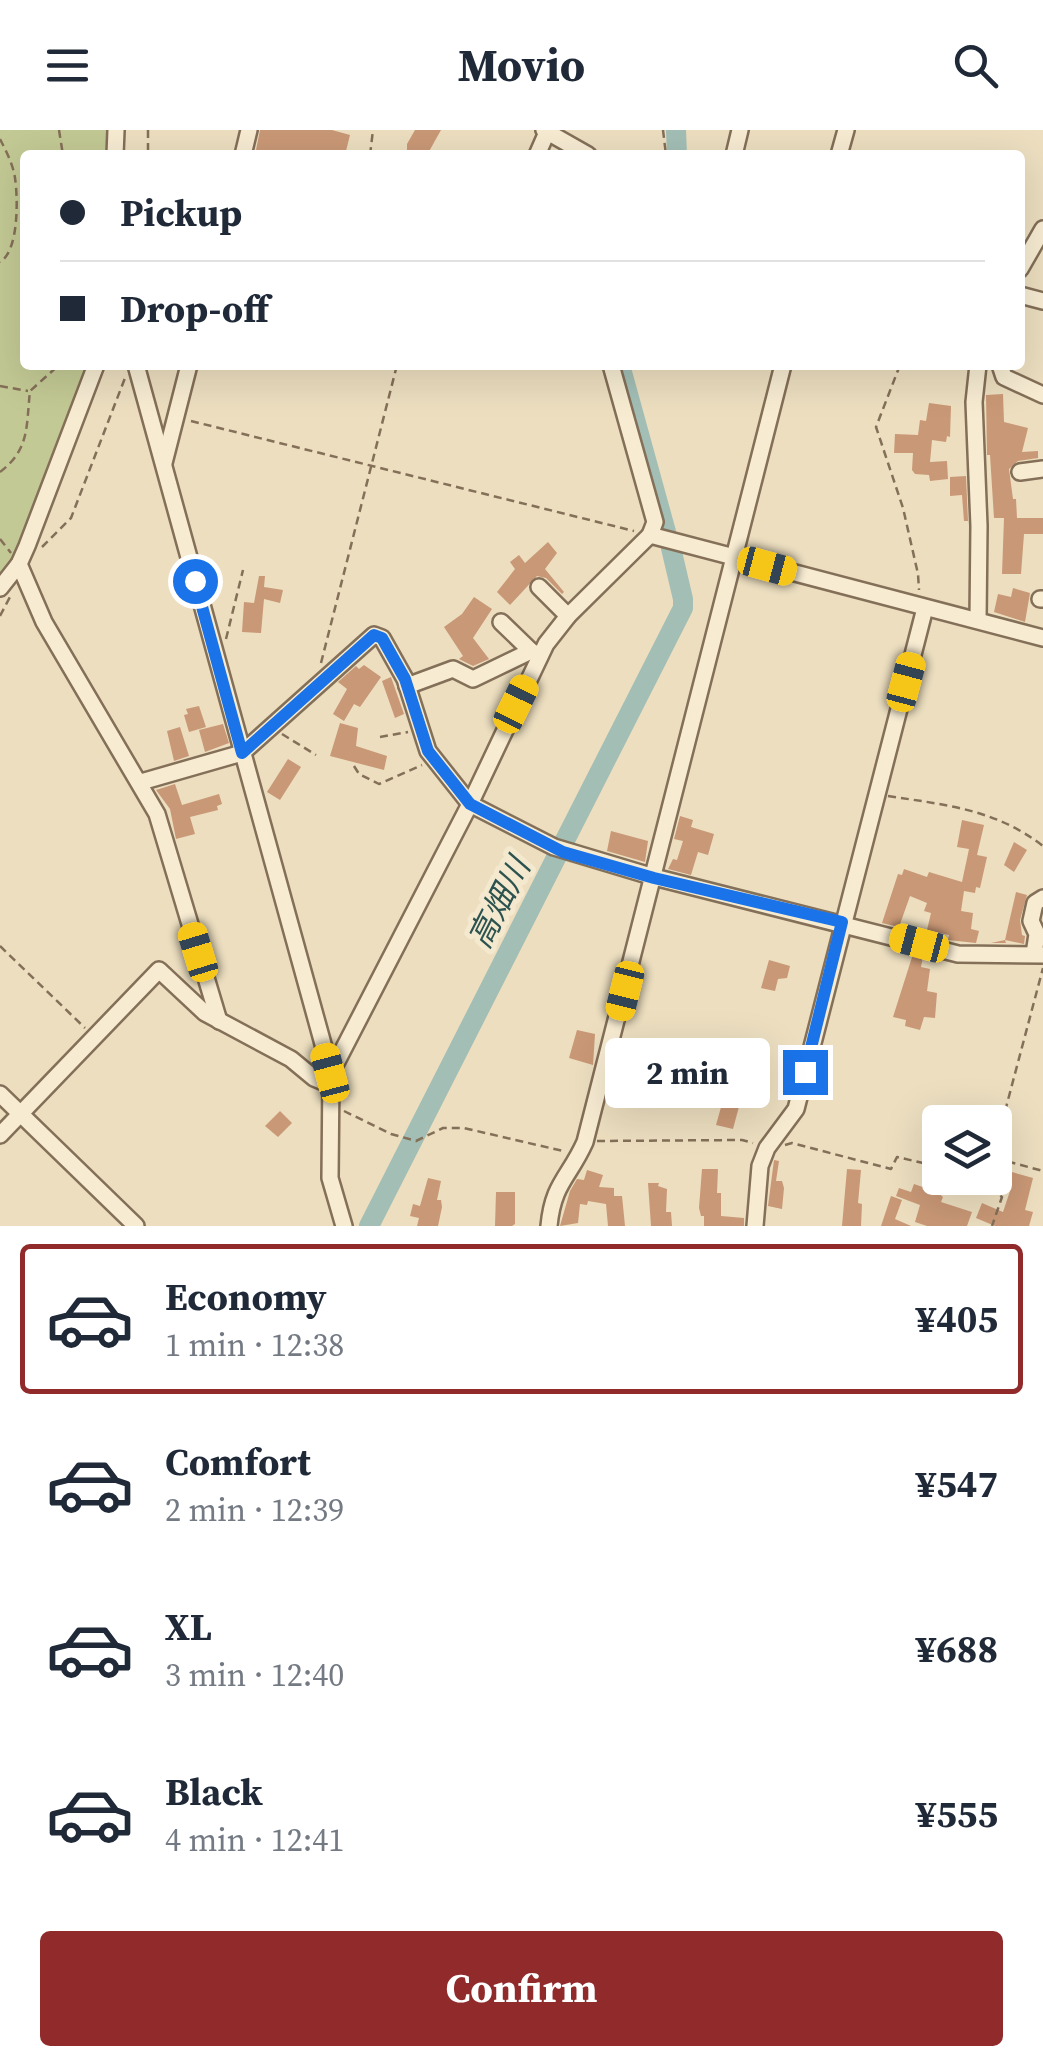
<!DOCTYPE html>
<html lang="en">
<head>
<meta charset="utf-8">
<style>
	body { margin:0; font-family:"Source Serif 4","Noto Sans JP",serif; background:#f2f2f3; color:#1f2937; height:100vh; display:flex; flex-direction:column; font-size:38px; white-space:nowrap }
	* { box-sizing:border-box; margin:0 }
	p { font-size:32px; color:#747a83 }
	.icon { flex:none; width:55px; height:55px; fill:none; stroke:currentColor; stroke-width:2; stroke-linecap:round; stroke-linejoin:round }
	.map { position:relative; height:1096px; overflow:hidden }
	.drawer { display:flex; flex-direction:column; background:#fff; flex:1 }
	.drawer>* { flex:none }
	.top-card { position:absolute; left:20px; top:20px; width:1005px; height:220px; border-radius:10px; box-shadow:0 10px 40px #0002; display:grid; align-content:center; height:220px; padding:0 40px; background:#fff }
	.tools { position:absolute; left:922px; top:975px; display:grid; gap:20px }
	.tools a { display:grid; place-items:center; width:90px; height:90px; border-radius:10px; background:#fff; box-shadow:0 10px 40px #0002; font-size:50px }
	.end { position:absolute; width:45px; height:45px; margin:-22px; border:12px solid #1a73e8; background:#fff; box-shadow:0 0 0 5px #fff }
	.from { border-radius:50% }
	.bubble { position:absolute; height:70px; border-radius:10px; background:#fff; box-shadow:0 10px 40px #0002; font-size:32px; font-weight:700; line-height:70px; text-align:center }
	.car { position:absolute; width:30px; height:60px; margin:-30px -15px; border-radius:12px; box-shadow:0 0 8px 2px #0007; background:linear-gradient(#f5c518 24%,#345 0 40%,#f5c518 0 76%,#345 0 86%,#f5c518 0) }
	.top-card b { display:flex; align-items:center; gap:35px; height:95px; font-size:38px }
	.top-card b+b { border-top:2px solid #e0e1e3 }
	.top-card i { width:25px; height:25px; background:#1f2937 }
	ul { padding:18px 0 0; list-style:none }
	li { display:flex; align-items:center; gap:30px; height:150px; margin:0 20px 15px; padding:0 20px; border:5px solid transparent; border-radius:10px }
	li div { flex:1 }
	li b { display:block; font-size:38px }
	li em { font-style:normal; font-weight:700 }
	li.selected { border-color:#902a2b }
	li>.icon { width:90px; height:90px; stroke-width:1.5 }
	.action { display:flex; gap:20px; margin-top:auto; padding:20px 40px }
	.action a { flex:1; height:115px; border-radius:10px; background:#902a2b; color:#fff; font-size:40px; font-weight:700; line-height:115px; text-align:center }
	header { display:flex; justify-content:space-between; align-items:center; height:130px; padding:0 40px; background:#fff; font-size:45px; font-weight:700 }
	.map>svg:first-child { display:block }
</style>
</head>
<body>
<header><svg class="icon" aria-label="menu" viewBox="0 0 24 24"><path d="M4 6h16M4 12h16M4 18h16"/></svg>Movio<svg class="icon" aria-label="search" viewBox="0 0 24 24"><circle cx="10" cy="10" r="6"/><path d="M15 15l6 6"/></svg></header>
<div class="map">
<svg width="1043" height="1096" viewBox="0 0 1043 1096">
	<rect width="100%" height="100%" fill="#ecdebf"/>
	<path fill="#c3c994" d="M0,0H119V25H25V235H101L0,461Z"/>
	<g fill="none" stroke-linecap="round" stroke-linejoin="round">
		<g stroke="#a2beb5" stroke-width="20">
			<path d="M676,0L677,25"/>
			<path d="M620,235L666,402"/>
			<path d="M369,1096L683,478V469L671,418"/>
		</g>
	</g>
	<g fill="#c99876">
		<path d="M260,0H332L350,5L345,25H255Z"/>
		<path d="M415,0H441L427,25H407V14Z"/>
		<path d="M1003,264L1004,292L1028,298L1022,322L1038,321V328L1018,331L1009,339L1013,369H1016L1017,388H1043V404H1024L1021,444H1002L1004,388H994L990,325H987L986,265Z"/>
		<path d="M929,273L951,276L950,307L947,306L946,312L932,310L930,332L947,331L948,349L930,351L929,345L915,344L912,340L913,323H894L895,304L918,305L920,290L926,291Z"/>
		<path d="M966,346L968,391H964L962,365L950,366V347Z"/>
		<path d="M548,412L557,423L545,439L564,462L562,464L546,448L537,446L510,475L497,462L515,439L510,432L519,425L525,433Z"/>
		<path d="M259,446H265L264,457L283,460L280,473L264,469L261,503L242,502L244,472L254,473Z"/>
		<path d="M1013,458L1030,463L1025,492L994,482L998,464L1011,467Z"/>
		<path d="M474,467L492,479L473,508L489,529L473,536L459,529L463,526L444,497L462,484Z"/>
		<path d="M364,535L381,547L360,577L354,574L344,591L333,584L347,559L338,552L356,536L359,539Z"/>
		<path d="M391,547L404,584L395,588L382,551Z"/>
		<path d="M199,576L206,597L189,602L184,585L188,584L186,579Z"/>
		<path d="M340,593L358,598L356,616L387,626L384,640L330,626Z"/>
		<path d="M223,594L229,613L205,622L199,600Z"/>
		<path d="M180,597L189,626L174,631L167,601Z"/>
		<path d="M288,629L301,637L280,670L267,662Z"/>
		<path d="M175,654L182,675L219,664L222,674L217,676L218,680L190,687L195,704L176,709L170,679L156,660Z"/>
		<path d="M680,686L693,690L691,697L714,704L708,725L698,722L691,745L668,739L673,729L677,730L683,711L674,709Z"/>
		<path d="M962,690L984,695L977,725L987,727L980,758L976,757L975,763L964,761L961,781L973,783L971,799L979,801L976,813L948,810L949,805L927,800L931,783L924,781L927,773L910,766L899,797L882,793L898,744L902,745L904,739L927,747L929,742L962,752L969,719L957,717Z"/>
		<path d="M611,701L648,711L645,732L607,721Z"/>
		<path d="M1014,712L1027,720L1014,742L1004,735Z"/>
		<path d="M1016,762L1027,765L1020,790L1022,805L1025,806L1024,814L1005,810L1006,813H991L1005,810Z"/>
		<path d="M913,824L923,827L921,837L930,839L927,861L937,863L935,888L924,887L920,900L905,896L906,890L893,887Z"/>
		<path d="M769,830L790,836L787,848L778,849L775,861L761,858Z"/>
		<path d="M577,900L595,904L593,935L569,928Z"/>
		<path d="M723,970L740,973L733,999L716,995Z"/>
		<path d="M280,981L292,993L278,1007L265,996Z"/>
		<path d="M774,1030L779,1031L776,1051H782L784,1058L782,1079L768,1076Z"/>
		<path d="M702,1039H718L717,1063H721V1086L744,1088V1096H704V1086H701L699,1078Z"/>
		<path d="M847,1039L861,1040L858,1073L862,1074L861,1096H842Z"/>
		<path d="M587,1040L603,1045L599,1057L614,1058V1066H622L625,1096H608L606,1074L588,1071L587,1075L580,1074L578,1093L560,1096L570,1061L577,1049L584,1050Z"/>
		<path d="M995,1042L1011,1047L1012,1042L1033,1048L1025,1080L1033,1082L1029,1096H995L976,1088L982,1073L1003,1082L1011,1058L995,1054Z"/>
		<path d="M428,1048L441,1051L437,1070H441L442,1077L438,1096H417L419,1088L410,1086L413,1074L420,1076Z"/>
		<path d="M648,1053H659L658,1056L667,1059L666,1082H671L672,1096H651Z"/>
		<path d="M914,1054L937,1062L943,1067L941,1072L972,1082L967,1096H927L915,1092L920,1075L896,1066L899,1058L911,1062Z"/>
		<path d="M496,1062H515V1094L512,1096H495Z"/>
		<path d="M891,1066L902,1070L895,1089L911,1096H881Z"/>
	</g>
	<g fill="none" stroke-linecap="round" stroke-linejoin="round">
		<g stroke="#846f58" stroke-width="20">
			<g id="minor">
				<path d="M544,0L588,25"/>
				<path d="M115,25L116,0"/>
				<path d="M243,25L249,0"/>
				<path d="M537,25L548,0"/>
				<path d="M734,25L740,0"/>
				<path d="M839,25L846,0"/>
				<path d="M1020,139L1043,99"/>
				<path d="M1020,165L1043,171"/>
				<path d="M136,235L331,943L330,1048L344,1096"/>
				<path d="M611,235L655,392L650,405L1043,508"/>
				<path d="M1000,235L1004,247L1043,265"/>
				<path d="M164,333L189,235"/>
				<path d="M1020,342L1043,339"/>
				<path d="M19,434L44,492L157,684L219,891"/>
				<path d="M539,457L568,486"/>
				<path d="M0,458L19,434L27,416L96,235"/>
				<path d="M1040,469H1043"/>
				<path d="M978,490L979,396L974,272L978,235"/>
				<path d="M501,492L531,521"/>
				<path d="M407,556L453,539L473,549L531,521L540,526"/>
				<path d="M141,652L242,623L374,505L382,508L405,549L428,621L470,674L554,717L654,747L958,824L1043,825"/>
				<path d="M1034,824L1037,804L1031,791L1035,773L1043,768"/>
				<path d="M331,943L470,674L546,514L568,486L650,405"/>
				<path d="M0,964L136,1096"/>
				<path d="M0,1005L159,840L205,883L291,929L314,948L331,955"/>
				<path d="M549,1096C553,1053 569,1048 585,1012L783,235"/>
				<path d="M755,1096L760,1036L767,1018L796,979L925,478"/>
			</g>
		</g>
		<g stroke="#846f58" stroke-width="2.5" stroke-dasharray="8 5" stroke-linecap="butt">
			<path d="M59,0L63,25"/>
			<path d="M148,0V25"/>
			<path d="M663,0L666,25"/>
			<path d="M0,9C6,21 13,34 15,48C18,68 19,121 0,132"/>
			<path d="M370,25L373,0"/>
			<path d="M900,235L876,297L903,378L918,444L919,460"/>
			<path d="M0,256L28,261"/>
			<path d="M191,291L634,401"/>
			<path d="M0,342C30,319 26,297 30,261L59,235"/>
			<path d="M0,409L11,423"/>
			<path d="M42,417L71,388L125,248"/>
			<path d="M0,486L11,465"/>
			<path d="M226,509L243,440"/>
			<path d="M321,533L397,235"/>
			<path d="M282,604L316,625"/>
			<path d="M380,607L408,602"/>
			<path d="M354,636L359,644L379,654L422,635"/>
			<path d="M888,666C946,675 995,679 1043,716"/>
			<path d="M0,816L85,898"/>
			<path d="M344,981L391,1004L416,1011L443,998H464L563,1021"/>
			<path d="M597,1011L742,1010L753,1013"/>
			<path d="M785,1015L792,1013L891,1039L897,1027L940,1037"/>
			<path d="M995,1019L1043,838"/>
			<path d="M995,1028L1043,1041"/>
			<path d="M983,1048L985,1055L1002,1067L992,1096"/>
		</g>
		<use href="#minor" stroke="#f7ecd2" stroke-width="15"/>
	</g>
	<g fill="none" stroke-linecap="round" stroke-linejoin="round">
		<path stroke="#1a73e8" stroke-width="12" d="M195,451L242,623L374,505L382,508L405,549L428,621L470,674L563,722L654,748L842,792L805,942"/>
	</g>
	<g text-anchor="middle" stroke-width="10" stroke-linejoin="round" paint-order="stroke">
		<g font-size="32" font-style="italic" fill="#2c5350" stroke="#f4e9ce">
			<text transform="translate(499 773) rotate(-63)" y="11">高畑川</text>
		</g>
	</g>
</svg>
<div class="tools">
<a><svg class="icon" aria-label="layers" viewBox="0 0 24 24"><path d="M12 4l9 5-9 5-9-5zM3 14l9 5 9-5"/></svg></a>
</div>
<i class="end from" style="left:195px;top:451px"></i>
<i class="end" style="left:805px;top:942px"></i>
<div class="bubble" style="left:605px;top:908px;width:165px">2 min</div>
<i class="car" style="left:767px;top:436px;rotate:105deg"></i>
<i class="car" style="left:906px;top:552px;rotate:15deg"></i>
<i class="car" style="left:516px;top:574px;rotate:26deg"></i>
<i class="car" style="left:919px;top:813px;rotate:285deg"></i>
<i class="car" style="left:198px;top:822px;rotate:343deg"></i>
<i class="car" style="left:625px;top:861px;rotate:194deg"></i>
<i class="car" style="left:330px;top:943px;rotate:345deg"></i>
<div class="top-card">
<b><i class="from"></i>Pickup</b>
<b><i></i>Drop-off</b>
</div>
</div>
<section class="drawer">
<ul>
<li class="selected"><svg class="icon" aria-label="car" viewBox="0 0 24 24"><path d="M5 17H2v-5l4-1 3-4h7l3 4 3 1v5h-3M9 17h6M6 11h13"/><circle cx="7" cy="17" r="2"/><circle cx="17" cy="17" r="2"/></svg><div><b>Economy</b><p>1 min · 12:38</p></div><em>¥405</em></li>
<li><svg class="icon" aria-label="car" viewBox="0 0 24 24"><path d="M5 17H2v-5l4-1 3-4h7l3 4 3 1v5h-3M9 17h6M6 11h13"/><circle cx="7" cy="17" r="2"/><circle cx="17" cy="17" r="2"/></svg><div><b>Comfort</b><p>2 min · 12:39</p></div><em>¥547</em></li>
<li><svg class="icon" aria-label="car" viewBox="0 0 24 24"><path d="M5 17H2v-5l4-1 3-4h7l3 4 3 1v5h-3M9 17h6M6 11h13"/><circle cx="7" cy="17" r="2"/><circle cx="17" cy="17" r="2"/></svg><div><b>XL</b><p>3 min · 12:40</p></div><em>¥688</em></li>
<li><svg class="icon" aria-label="car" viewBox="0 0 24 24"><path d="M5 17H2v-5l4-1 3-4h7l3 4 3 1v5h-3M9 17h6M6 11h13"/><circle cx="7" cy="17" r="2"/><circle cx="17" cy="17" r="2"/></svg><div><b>Black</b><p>4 min · 12:41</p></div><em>¥555</em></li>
</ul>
<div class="action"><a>Confirm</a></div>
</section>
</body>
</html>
